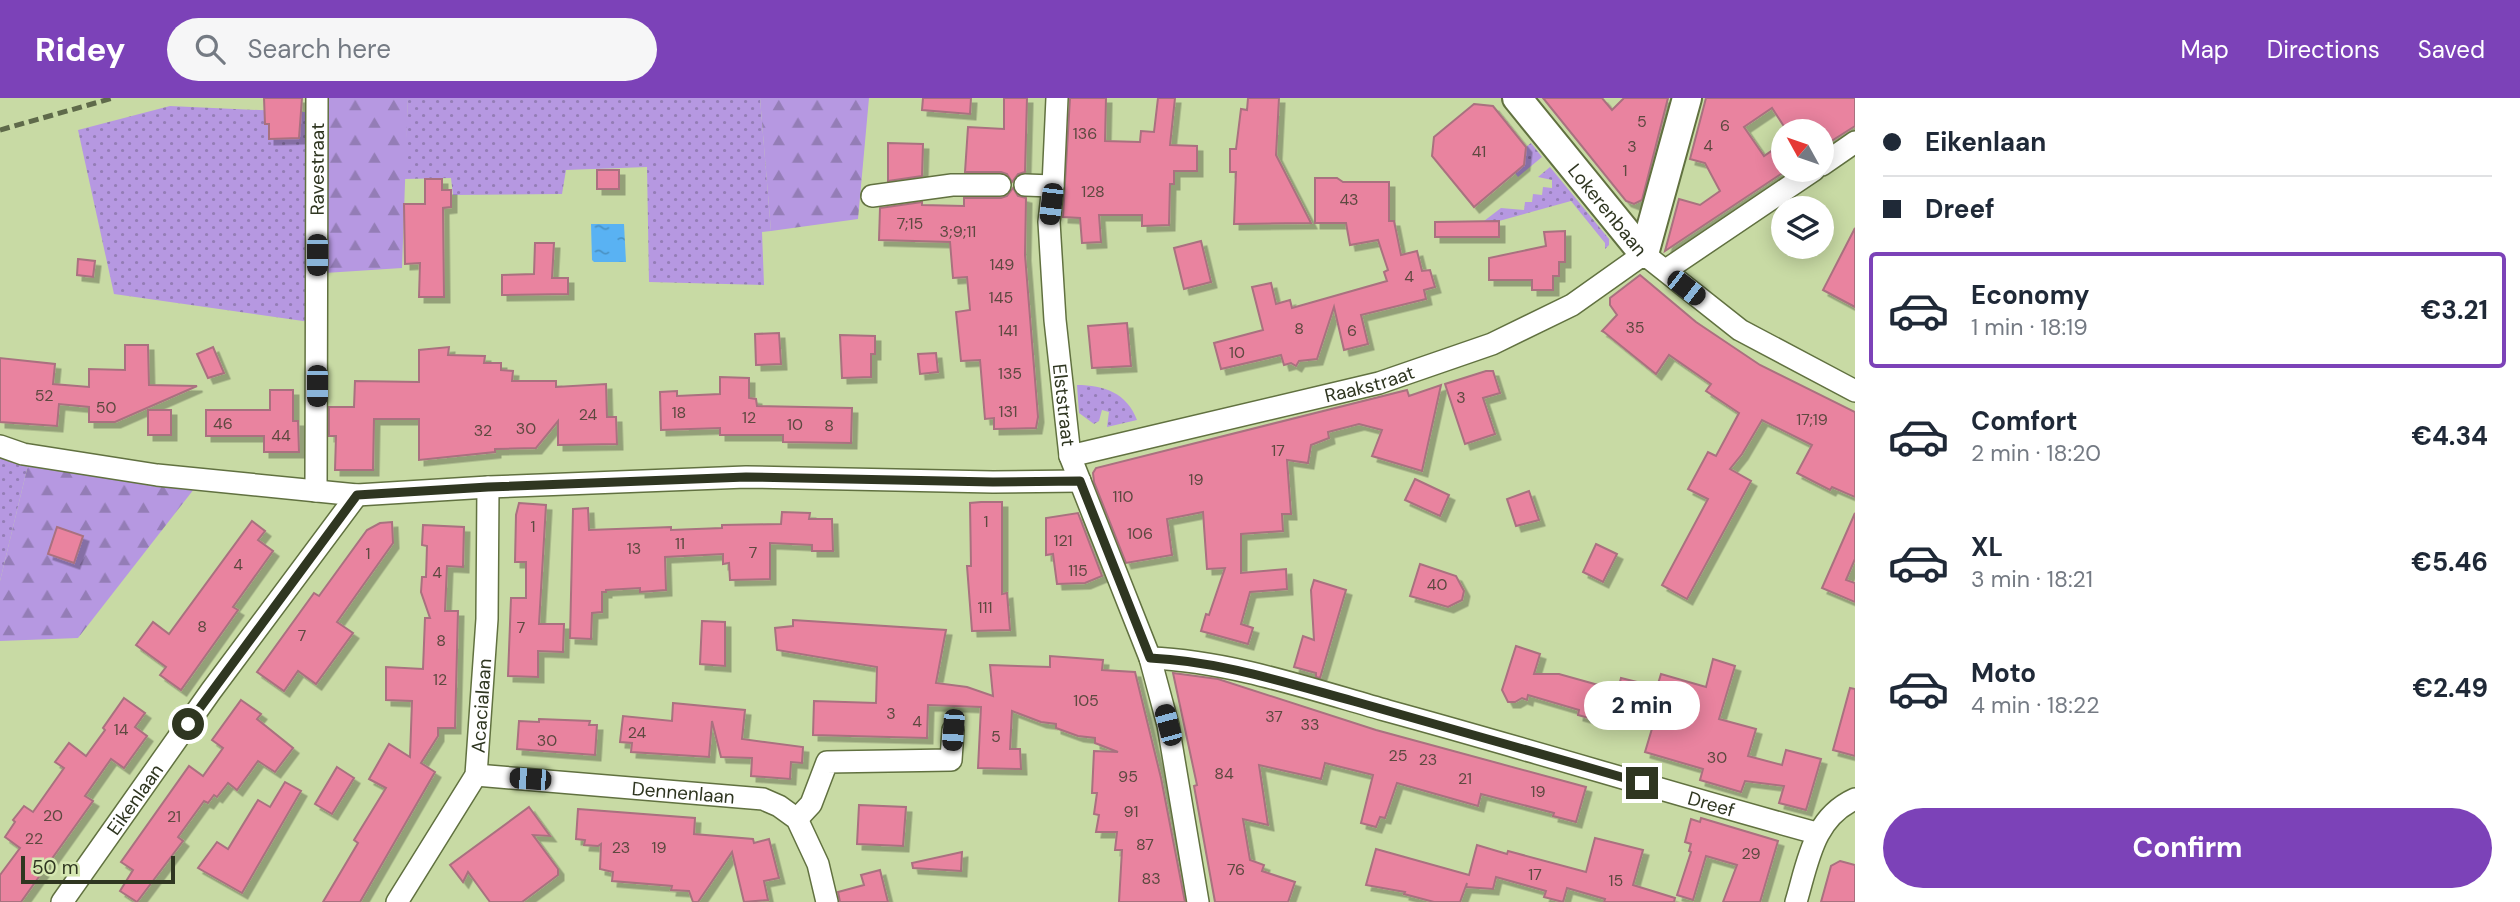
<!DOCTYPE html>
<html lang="en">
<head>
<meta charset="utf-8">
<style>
	body { margin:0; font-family:"DM Sans",sans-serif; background:#f6f6f7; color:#1f2937; height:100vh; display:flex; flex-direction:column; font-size:26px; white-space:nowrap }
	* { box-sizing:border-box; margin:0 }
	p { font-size:23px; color:#747a83 }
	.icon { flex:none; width:38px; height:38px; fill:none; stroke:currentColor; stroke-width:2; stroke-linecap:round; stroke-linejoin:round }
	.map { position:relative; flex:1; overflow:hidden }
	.panel { display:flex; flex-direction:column; background:#fff; width:665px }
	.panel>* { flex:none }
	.top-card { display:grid; align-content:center; height:154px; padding:0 28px; background:#fff }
	.needle { width:46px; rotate:310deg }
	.buttons { position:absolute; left:1771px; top:21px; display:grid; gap:14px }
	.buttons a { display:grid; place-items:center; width:63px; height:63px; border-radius:50%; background:#fff; box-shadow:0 4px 18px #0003; font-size:35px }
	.scale { position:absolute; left:21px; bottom:18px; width:154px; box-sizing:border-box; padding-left:7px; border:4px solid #2f3621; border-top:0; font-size:19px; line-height:24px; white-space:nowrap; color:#2f3621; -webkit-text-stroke:5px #d5e7b1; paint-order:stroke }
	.end { position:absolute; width:32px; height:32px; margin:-16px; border:9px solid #2f3621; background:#fff; box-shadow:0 0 0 4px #fff }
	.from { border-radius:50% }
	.bubble { position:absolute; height:49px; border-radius:24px; background:#fff; box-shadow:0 4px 18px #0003; font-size:23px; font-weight:700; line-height:49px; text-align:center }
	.car { position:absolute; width:21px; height:42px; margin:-21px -10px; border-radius:9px; box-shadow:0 0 5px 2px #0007; background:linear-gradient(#222 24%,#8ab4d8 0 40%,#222 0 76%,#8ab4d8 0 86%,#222 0) }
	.top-card b { display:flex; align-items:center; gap:24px; height:66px; font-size:26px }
	.top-card b+b { border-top:2px solid #e0e1e3 }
	.top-card i { width:18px; height:18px; background:#1f2937 }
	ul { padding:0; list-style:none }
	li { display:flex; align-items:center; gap:21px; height:116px; margin:0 14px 10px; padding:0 14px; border:4px solid transparent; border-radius:7px }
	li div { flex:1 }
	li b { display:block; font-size:26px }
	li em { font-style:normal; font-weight:700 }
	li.selected { border-color:#7c42b8 }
	li>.icon { width:63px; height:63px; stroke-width:1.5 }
	.action { display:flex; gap:14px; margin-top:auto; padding:14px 28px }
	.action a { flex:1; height:80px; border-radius:42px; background:#7c42b8; color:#fff; font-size:28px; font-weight:700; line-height:80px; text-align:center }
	header { display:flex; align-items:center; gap:42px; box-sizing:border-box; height:98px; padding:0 35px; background:#7c42b8; color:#fff }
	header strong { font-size:33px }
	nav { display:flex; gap:38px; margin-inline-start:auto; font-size:24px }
	.search { width:490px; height:63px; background:#f6f6f7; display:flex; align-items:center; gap:18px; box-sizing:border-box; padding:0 24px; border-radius:38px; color:#747a83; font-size:26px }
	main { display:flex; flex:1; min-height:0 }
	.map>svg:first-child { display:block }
</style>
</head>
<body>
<header>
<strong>Ridey</strong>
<div class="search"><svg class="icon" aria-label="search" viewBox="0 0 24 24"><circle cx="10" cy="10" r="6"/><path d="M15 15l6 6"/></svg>Search here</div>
<nav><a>Map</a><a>Directions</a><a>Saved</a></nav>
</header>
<main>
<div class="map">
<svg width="1855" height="804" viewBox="0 0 1855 804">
	<defs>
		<pattern id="grass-dots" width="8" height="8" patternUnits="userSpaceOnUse" patternTransform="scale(1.75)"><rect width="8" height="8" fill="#b698e1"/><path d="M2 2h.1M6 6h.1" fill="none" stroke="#947db6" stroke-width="1.8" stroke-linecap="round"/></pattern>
		<pattern id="forest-firs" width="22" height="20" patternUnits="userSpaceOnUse" patternTransform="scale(1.75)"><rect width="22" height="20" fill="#b698e1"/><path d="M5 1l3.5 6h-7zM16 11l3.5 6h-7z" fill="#947db6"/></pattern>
		<pattern id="water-ripples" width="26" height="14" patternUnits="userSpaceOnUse" patternTransform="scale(1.75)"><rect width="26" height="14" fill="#59b2f3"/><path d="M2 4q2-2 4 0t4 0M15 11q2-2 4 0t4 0" fill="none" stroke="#4a92c4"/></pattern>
		<filter id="shadow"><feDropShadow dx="5.5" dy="5.5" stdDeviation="0" flood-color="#0004"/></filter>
	</defs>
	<rect width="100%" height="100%" fill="#c8daa4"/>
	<g fill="url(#grass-dots)">
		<path d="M408,0H760L771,133L762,134L764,187L649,184L647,69L566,72L562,96L453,97L451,80L404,81Z"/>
		<path d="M170,8L325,15L310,224L114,196L78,32Z"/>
		<path d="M1531,45L1542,59L1518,79L1515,75L1524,67L1526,49Z"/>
		<path d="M1550,69L1609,141V147L1605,151V145L1571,103L1499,123H1484L1501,110L1524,112L1525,104H1532L1533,96L1542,97L1543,89L1552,90V82L1538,79Z"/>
		<path d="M1077,287C1104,287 1127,295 1137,322L1107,329L1109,314L1102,312L1099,323L1094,326L1079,315Z"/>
		<path d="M0,360L28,367L0,483Z"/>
	</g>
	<g fill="url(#forest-firs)">
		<path d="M325,0H408L402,170L325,175Z"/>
		<path d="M760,0H869L858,121L771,133Z"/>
		<path d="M28,367L194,391L78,540L0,543V483Z"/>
	</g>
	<path fill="url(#water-ripples)" d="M591,126H624L626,164H594L592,162Z"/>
	<g fill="#e9839f" stroke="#a9717f" stroke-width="2" filter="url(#shadow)">
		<path d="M264,0H302L299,40L269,41V26H265Z"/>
		<path d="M923,0H971L970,16L922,12Z"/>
		<path d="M1004,0H1027L1025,74L1018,76L1012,84L1007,76L1001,74H965L968,29L1004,31Z"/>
		<path d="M1070,0H1106L1105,43L1140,44L1141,33L1154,34L1158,0H1175L1170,47L1197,48V73H1174V86H1170L1169,127L1142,128V117H1099L1101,144L1082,145L1080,120L1063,119Z"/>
		<path d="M1248,0H1279L1276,57L1311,125L1234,126L1236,74H1230V51H1236L1241,11L1247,12Z"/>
		<path d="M1543,0H1602L1612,12L1624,0H1668L1642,102L1634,106L1626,103Z"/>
		<path d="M1706,0H1855V28L1822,49V33H1787L1772,10L1744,29L1764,58L1783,45V72H1787L1665,153L1679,101L1700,107L1720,93L1705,65L1690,61Z"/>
		<path d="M1474,6L1493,8L1526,49L1524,67L1474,109L1432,58L1434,39Z"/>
		<path d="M888,45L923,46L922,78L888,83Z"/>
		<rect x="597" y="72" width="22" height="19"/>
		<path d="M1315,80H1337L1343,84H1389V123H1394L1401,157L1417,153L1422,173L1430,172L1435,189L1424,192L1426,201L1361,217L1368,246L1344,252L1334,209L1317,261L1299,263L1296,268L1291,265L1284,267L1281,257L1221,271L1214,245L1263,232L1252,189L1271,185L1276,206L1290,202L1292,210L1387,183L1384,174L1388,172L1378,142L1350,147L1346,125H1315Z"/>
		<path d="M425,81H442V92H451V109L443,110L444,199H419L420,165L405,166L404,106H425Z"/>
		<path d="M1013,90L1018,98L1026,100L1025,157L1038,319L1036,330L994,331V320L985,321L980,262L961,263L956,214L970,212L967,179L953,180L950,144L879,142L880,110L922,104V107L964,108V100H1001L1007,98Z"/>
		<path d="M1499,123V139H1435V124Z"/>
		<path d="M1855,130V209L1823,192Z"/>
		<path d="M1565,133V164H1559V178H1553V192H1532V182H1489V160L1546,148L1544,134Z"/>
		<path d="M1201,143L1211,184L1184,191L1174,150Z"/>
		<path d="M535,145H554L552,180H568V196L502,197V177L534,176Z"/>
		<path d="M78,161L95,163L93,179L77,177Z"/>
		<path d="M1640,177L1696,224L1760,267L1855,314V399L1832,389L1830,392L1797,375L1812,347L1762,322L1742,356L1730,371L1751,383L1687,501L1662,487L1708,401L1688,391L1708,354L1716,358L1739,315L1706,293L1711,286L1669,257L1656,276L1604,234L1602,233L1617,217L1610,207V200Z"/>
		<path d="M1127,225L1131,268L1092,270L1088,228Z"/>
		<path d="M779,235L781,266L756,267L755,236Z"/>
		<path d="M840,237L875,238V256H871V279L842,280Z"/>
		<path d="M125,247H148L149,287L197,288L115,324H89V309L59,306L57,328L0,324V260L55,266L53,286L89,289V271L125,272Z"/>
		<path d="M213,249L224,275L208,280L197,256Z"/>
		<path d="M449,249L448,257L485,258L484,265H501V272L513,273L512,283H556V289L606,286L607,319H616L617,346L558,347V323L536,350L495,351V354L419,362V321H374L373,372H335L336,338H329V309H354L355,283L419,284V252Z"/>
		<path d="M936,255L938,274L920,276L918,256Z"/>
		<path d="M1486,273H1493L1500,295L1483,300L1495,336L1465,346L1445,286Z"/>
		<path d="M720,279L749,280V300L756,301L757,308L852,310L851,345L783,344V337H720V330L661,332L660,294L677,293V298L720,296Z"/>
		<path d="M1441,287L1422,373L1372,358L1382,332L1359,326L1328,334L1329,340L1311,347L1308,365L1287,362L1291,416H1282L1283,433L1241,436V475L1286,471L1287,491L1250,494L1241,526L1253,530L1248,546L1201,533L1206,516L1209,517L1225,470L1207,471L1203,414L1167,421L1172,457L1126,465L1094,384L1093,375L1096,370L1407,292L1409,298Z"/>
		<path d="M270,292H293V323H298L299,354H264V338H206V312H270Z"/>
		<rect x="148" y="312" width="23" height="25"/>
		<path d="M1415,381L1449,397L1440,418L1405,402Z"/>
		<path d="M1529,393L1539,422L1516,428L1507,401Z"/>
		<path d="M981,404H1002V496L1007,495L1010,532L972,533L967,468H971L970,405Z"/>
		<path d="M519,405L546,407L539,526H564L563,554L538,553V579L508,578L511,500H526V464H515L516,417Z"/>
		<path d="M588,410L589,432L671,429V432L722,430V427L781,426L782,414L810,415L809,421H832L833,453H812V447L770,445V481L730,482L729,465L723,466V456L665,459L666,492L640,494V490L606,492V494H602V514L592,515L591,541L570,540L573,411Z"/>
		<path d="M1078,415L1102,478L1085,485L1057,486L1053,456L1046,457V420Z"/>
		<path d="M1855,415V461L1846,482L1855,485V504L1822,490Z"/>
		<path d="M252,423L265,433L258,442L273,453L233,509L238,512L181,592L160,577L166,569L136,547L153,524L169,536Z"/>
		<path d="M392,424L393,445L337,524L353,535L316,586L298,573L284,593L257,574L314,495L319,498L367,432L380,425Z"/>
		<path d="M423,427L464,429L463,469L447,468L445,513H458L455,630H438V638L421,665L435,674L360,804H323L358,745L354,742L386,690L369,681L389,646L410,659L412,603L386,602V569L423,571L425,520H430L421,494L422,479H426L427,448L422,447Z"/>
		<path d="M57,429L83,438L74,465L48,456Z"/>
		<path d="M1596,446L1617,456L1603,484L1583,474Z"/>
		<path d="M1420,466L1456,478L1464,493L1462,502L1448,509L1410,498Z"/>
		<path d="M1314,482L1346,492L1320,580L1316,579V575L1294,569L1303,538L1314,542L1311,492Z"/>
		<path d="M793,522L946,532L936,585L967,589L993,598L990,567L1050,569V558L1103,562L1102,572L1135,574L1161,680L1185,804H1119L1122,752H1115L1117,734H1096L1099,717L1094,716L1097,695H1092L1094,653L1118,654L1095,645V640L1078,638L1056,630V626L1041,624L1012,613L1010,651H1020L1021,671L978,670L981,609L928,607L927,640L813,637L814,603L876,605L877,569L777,552L775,530L793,528Z"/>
		<path d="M702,523L725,524V568L700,566Z"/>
		<path d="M1516,548L1540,556L1534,576H1559L1609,590L1600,623L1578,617L1579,612L1528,597L1527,602L1522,600L1515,604H1508L1502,592Z"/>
		<path d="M1713,561L1735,568L1719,621L1756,631L1748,658L1782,667L1786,652L1821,661L1806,712L1779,705L1784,688L1745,683L1741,694L1700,682L1703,671L1645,654L1657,614L1615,603L1621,580L1657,589L1661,576L1706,589Z"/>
		<path d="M1173,575L1218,581L1376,632L1586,689L1576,724L1553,718L1554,715L1481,696L1478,708L1397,685L1385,720L1380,719L1376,729L1361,725L1373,677L1325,665L1321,681L1259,667L1268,727L1243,721L1250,762L1264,767L1262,773L1295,784L1288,804H1215L1194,688L1197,687Z"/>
		<path d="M1850,590L1855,591V658L1833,652Z"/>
		<path d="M124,600L145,615L135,629L147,638L124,670L111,661L85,698L93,703L21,804H0V777L20,750L5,739L15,724L13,722L24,708L33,714L64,670L55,664L69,645L86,658L105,632L103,630Z"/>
		<path d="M241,602L261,616L257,621L293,650L275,674L258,663L237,692L228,685L217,699L214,697L208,705L204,703L178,739L183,743L137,804L120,793L133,772L121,764L189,668L203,678L223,650L212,642Z"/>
		<path d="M673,605L745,612L742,641L803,649L802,665L791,664L790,681L751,678L752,660L721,659L712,623L709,659L631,654L632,645L620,644L623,618L672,623Z"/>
		<path d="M539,621L590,623L589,627H597L595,657L517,651L519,623L539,624Z"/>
		<path d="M337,669L354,680L332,716L315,706Z"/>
		<path d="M285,684L301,693L242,795L198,770L217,744L228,751L258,702L270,709Z"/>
		<path d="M859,707L906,709L903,748L857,746Z"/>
		<path d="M529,709L550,738L533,737L558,771V777L522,804H490L468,774L463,784L450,767Z"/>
		<path d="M578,711L695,720L694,736L753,741L754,745L769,741L779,780L764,783L768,802L744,804L732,754L698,804H693L689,793L671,792L672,788L612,783L613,774L600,771L601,746L598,748L584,747L585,742L576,741Z"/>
		<path d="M1701,720L1778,743L1760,804H1723L1737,767L1706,758L1693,802L1677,797L1691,754L1689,753L1691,746L1685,744L1691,721L1700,724Z"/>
		<path d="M1595,740L1643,752L1633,787L1675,800L1674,804H1604L1605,801L1567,790L1563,804L1544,799L1546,793L1496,779L1493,791L1466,789L1467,785L1460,804H1434L1404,796L1405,794L1366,787L1376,751L1469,777L1477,747L1507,756L1508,753L1586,774Z"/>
		<path d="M962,754L961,773L913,770L912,765Z"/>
		<path d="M1840,763L1855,767V804H1821L1831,768Z"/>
		<path d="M880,772L888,804H840L838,794L864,787L861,777Z"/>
	</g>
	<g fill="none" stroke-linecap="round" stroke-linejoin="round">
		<g stroke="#617140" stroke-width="24">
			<g id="street">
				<path id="s1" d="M1057,0L1053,88L1049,124L1055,222L1070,358L1150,560L1168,627L1198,804"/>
				<path d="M1822,67L1855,44"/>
				<path d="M1025,87L1053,88"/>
				<path d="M872,98L952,87H1000"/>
				<path d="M1666,172L1814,72"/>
				<path d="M0,348L23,356L157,377L357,397L488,389L746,379L993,384L1080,383"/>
				<path id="s2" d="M1070,358L1379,285L1492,246L1572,207L1644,156L1740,232L1855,293"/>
				<path id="s3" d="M316,393L317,0"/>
				<path id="s4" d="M1150,560C1230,563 1310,591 1388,613C1531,652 1673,696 1816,735"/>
				<path id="s5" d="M476,677L763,701L779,708L797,721L818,766L827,804"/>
				<path d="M797,721L811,706L827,664L951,662L953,632"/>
				<path id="s6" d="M62,804L211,593L357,397"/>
				<path id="s7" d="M397,804L476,677L487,521L488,389"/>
				<path d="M1796,804C1808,764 1813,720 1855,701"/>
			</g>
		</g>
		<g stroke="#617140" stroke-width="32">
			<g id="secondary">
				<path id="s8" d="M1517,0L1644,156"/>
				<path d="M1644,156L1687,0"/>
			</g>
		</g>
		<use href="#street" stroke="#fff" stroke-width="21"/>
		<use href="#secondary" stroke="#fff" stroke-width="28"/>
		<path stroke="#5f6a4a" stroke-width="5" stroke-dasharray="10 5" stroke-linecap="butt" d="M0,32L113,0"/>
	</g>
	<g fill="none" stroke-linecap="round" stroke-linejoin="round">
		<path stroke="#2f3621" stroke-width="9" d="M188,626L357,397L488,389L746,379L993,384L1080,383L1150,560C1219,563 1287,585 1353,603C1450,630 1546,657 1642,685"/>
	</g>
	<g text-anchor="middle" stroke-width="5" stroke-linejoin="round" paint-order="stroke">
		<g font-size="16" fill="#5e4940">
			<text x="1642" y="29">5</text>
			<text x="1725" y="33">6</text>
			<text x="1085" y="41">136</text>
			<text x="1708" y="53">4</text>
			<text x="1632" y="54">3</text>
			<text x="1479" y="59">41</text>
			<text x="1625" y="78">1</text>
			<text x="1093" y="99">128</text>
			<text x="1349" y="107">43</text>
			<text x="910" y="131">7;15</text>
			<text x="958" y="139">3;9;11</text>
			<text x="1002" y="172">149</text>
			<text x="1409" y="184">4</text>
			<text x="1001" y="205">145</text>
			<text x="1635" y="235">35</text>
			<text x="1299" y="236">8</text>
			<text x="1008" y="238">141</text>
			<text x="1352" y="238">6</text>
			<text x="1237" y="260">10</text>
			<text x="1010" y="281">135</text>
			<text x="44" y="303">52</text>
			<text x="1461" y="305">3</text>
			<text x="106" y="315">50</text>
			<text x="1008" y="319">131</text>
			<text x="679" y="320">18</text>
			<text x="588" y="322">24</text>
			<text x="749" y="325">12</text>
			<text x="1812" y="327">17;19</text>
			<text x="223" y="331">46</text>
			<text x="795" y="332">10</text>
			<text x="829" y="333">8</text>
			<text x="526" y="336">30</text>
			<text x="483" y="338">32</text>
			<text x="281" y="343">44</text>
			<text x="1278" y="358">17</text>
			<text x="1196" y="387">19</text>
			<text x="1123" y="404">110</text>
			<text x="986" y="429">1</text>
			<text x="533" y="434">1</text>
			<text x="1140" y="441">106</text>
			<text x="1063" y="448">121</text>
			<text x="680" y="451">11</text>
			<text x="634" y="456">13</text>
			<text x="753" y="460">7</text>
			<text x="368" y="461">1</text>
			<text x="238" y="472">4</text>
			<text x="1078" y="478">115</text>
			<text x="437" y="480">4</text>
			<text x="1437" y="492">40</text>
			<text x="985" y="515">111</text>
			<text x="202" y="534">8</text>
			<text x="521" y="535">7</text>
			<text x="302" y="543">7</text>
			<text x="441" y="548">8</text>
			<text x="440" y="587">12</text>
			<text x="1086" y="608">105</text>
			<text x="891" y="621">3</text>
			<text x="1274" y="624">37</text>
			<text x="917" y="629">4</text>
			<text x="1310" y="632">33</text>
			<text x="121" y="637">14</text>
			<text x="637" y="640">24</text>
			<text x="996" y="644">5</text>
			<text x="547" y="648">30</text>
			<text x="1398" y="663">25</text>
			<text x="1717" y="665">30</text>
			<text x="1428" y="667">23</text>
			<text x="1224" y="681">84</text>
			<text x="1128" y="684">95</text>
			<text x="1465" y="686">21</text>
			<text x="1538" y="699">19</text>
			<text x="1131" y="719">91</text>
			<text x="53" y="723">20</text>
			<text x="174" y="724">21</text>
			<text x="34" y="746">22</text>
			<text x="1145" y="752">87</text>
			<text x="621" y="755">23</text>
			<text x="659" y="755">19</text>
			<text x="1751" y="761">29</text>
			<text x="1236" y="777">76</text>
			<text x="1535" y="782">17</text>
			<text x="1151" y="786">83</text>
			<text x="1616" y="788">15</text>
		</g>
		<g font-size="19" fill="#2f3621" stroke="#d5e7b1">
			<text dy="7" stroke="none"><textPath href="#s3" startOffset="322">Ravestraat</textPath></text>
			<text dy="7" stroke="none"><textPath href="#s8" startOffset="144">Lokerenbaan</textPath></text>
			<text dy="7" stroke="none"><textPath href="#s2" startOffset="308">Raakstraat</textPath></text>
			<text dy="7" stroke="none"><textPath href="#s1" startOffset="308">Elststraat</textPath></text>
			<text dy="7" stroke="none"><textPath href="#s7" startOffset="219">Acacialaan</textPath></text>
			<text dy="7" stroke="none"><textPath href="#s5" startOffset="208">Dennenlaan</textPath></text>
			<text dy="7" stroke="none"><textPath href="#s6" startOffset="126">Eikenlaan</textPath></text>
			<text dy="7" stroke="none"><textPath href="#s4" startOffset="581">Dreef</textPath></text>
		</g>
	</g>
</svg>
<div class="buttons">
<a><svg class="needle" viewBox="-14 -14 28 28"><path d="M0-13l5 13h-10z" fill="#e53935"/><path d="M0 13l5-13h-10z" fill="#747a83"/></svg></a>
<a><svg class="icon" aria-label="layers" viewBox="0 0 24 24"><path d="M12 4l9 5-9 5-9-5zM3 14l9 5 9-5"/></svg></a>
</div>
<div class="scale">50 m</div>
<i class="end from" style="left:188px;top:626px"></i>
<i class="end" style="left:1642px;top:685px"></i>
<div class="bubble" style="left:1584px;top:583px;width:116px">2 min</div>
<i class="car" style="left:1051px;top:106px;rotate:187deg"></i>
<i class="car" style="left:317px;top:157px;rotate:180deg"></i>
<i class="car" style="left:1686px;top:190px;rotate:128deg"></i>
<i class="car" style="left:317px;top:288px;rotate:180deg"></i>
<i class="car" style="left:1168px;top:627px;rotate:345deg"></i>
<i class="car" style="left:953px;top:632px;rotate:184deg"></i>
<i class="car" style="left:530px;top:681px;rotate:274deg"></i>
</div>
<section class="panel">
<div class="top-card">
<b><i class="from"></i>Eikenlaan</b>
<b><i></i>Dreef</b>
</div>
<ul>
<li class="selected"><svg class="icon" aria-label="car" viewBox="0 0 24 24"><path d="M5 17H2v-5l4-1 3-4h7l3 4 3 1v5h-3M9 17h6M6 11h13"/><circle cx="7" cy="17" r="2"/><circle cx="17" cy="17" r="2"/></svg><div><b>Economy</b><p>1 min · 18:19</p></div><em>€3.21</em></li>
<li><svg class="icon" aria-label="car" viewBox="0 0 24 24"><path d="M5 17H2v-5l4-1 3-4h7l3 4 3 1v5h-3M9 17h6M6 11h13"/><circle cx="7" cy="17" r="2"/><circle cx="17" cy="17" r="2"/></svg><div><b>Comfort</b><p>2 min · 18:20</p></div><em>€4.34</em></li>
<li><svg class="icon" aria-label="car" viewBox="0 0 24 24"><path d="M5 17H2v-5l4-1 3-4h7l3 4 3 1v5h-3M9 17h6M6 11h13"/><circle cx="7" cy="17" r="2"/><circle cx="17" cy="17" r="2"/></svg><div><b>XL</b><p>3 min · 18:21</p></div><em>€5.46</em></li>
<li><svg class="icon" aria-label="car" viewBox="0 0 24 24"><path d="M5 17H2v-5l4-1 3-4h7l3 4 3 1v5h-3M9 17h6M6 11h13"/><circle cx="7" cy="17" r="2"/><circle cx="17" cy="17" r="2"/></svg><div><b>Moto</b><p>4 min · 18:22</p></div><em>€2.49</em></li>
</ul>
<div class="action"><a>Confirm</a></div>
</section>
</main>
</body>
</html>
